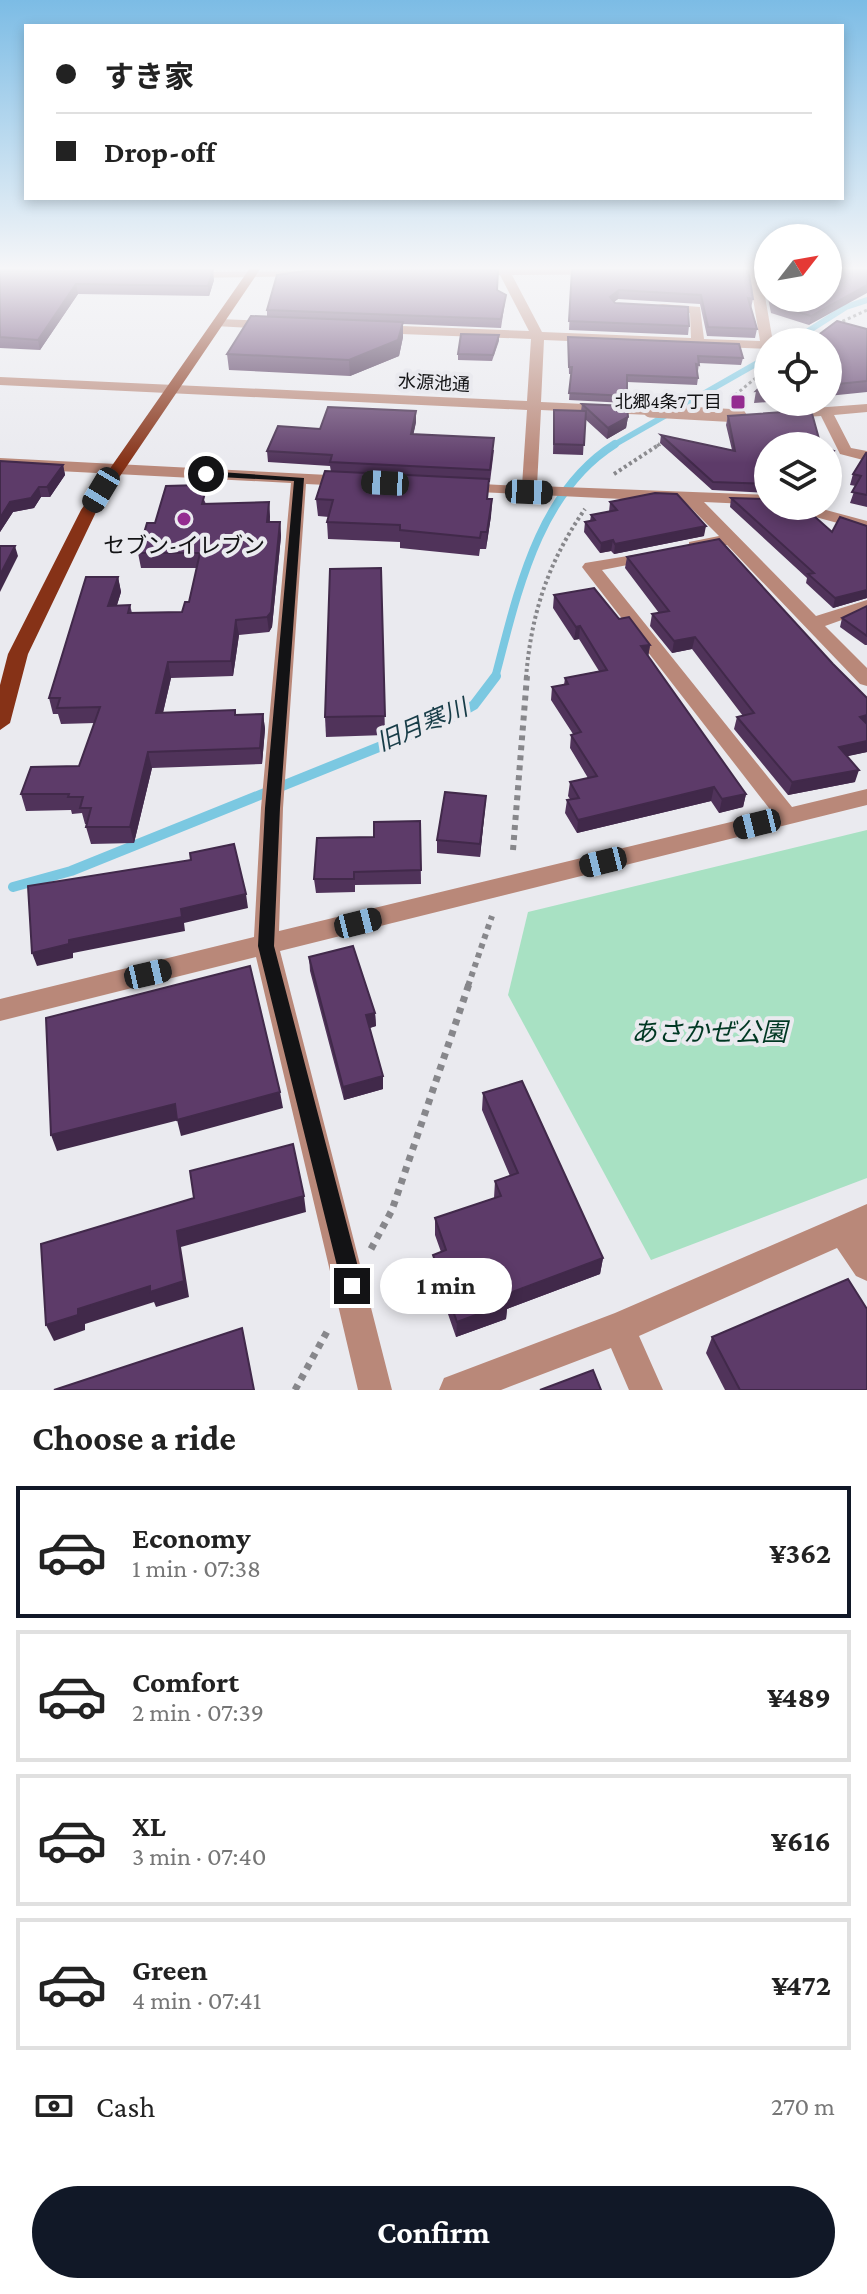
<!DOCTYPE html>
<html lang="en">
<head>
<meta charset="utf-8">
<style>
	body { margin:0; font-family:"Crimson Pro","Noto Sans JP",serif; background:#f2f2f2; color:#222; height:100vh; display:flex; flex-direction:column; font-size:30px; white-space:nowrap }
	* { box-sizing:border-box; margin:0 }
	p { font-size:26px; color:#767676 }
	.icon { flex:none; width:44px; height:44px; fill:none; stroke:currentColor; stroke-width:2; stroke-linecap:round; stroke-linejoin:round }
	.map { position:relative; height:1390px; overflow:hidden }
	.drawer { display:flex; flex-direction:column; background:#fff; flex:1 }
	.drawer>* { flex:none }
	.top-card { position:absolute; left:24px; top:24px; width:820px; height:176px; border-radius:0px; box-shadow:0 4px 12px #0003; display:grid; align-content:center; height:176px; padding:0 32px; background:#fff }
	.needle { width:52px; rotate:59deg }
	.tools { position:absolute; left:754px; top:224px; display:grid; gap:16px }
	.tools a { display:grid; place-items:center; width:88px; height:88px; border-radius:50%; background:#fff; box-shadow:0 4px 12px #0003; font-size:40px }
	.end { position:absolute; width:36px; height:36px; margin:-18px; border:10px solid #131315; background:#fff; box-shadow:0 0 0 4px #fff }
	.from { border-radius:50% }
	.bubble { position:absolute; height:56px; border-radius:28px; background:#fff; box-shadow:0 4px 12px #0003; font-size:26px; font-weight:700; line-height:56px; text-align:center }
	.car { position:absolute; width:24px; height:48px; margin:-24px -12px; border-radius:10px; box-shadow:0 0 6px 2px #0007; background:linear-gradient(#222 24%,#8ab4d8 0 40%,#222 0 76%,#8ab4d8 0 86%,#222 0) }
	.top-card b { display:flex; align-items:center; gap:28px; height:76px; font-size:30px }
	.top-card b+b { border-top:2px solid #e0e0e0 }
	.top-card i { width:20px; height:20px; background:#222 }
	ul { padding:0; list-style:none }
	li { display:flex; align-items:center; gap:24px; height:132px; margin:0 16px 12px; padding:0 16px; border:4px solid #e0e0e0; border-radius:0px }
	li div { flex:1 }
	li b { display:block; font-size:30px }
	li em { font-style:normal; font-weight:700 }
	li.active { border-color:#111827 }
	li>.icon { width:72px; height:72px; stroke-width:1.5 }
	h2 { padding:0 32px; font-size:36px; line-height:96px }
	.pay { display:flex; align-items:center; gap:20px; height:88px; padding:0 32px; font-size:30px }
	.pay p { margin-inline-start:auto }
	.cta { display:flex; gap:16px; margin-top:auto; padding:16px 32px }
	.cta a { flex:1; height:92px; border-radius:48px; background:#111827; color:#fff; font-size:32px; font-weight:700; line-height:92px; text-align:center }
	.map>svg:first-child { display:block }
</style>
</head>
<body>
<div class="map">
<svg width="867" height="1390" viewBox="0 0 867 1390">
	<rect width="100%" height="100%" fill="#eaeaef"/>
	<path fill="#a8e1c3" d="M867,830V1178L651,1260L508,995L528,912Z"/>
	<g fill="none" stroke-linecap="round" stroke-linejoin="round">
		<g stroke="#7bc8e1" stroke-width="6">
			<path d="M791,342L846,307L867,300"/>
			<path d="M612,446L768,357"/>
		</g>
		<path stroke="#7bc8e1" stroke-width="8" d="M495,678C517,595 537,493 615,444"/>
		<path stroke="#7bc8e1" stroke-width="10" d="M13,887L71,871L451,718L474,705L496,676"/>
		<g stroke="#87878b" stroke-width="3" stroke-dasharray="3 3" stroke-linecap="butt">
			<path d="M837,324L867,310"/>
			<path d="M735,395L768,368"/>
			<path d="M657,446L666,440"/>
		</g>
		<g stroke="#87878b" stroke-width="4" stroke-dasharray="3 3" stroke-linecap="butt">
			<path d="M614,474L660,444"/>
			<path d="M526,678C531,614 548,562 585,509"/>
		</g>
		<g stroke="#87878b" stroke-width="6" stroke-dasharray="5 5" stroke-linecap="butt">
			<path d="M513,850L527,676"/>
			<path d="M468,986L492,916"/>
		</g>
		<g stroke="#87878b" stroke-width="7" stroke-dasharray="6 6" stroke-linecap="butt">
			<path d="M371,1249L392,1210L469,984"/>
			<path d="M295,1390L329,1328"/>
		</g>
		<g fill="#b98879" fill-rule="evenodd">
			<path d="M502,268H650L644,274L512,275L542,332L691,338L690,313L658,311V305L662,304L700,307L704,339L760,341L748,268H760L773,342H768V349L544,340L541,402L650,407L657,411L650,415L541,410L537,486L768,495V505L704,502L816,616L867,600V611L825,626L867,668V686L860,684L727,545L689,550V542L719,536L685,502L457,491V485L463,483L522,486L527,410L0,385V377L527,401L531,339L376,333L370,329L376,325L529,331L500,275H472L466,272L472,269Z"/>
			<path d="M308,271L312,272V276L188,278L182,275L188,272Z"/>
			<path d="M219,319L272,321L278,325L272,329L215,326L213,323Z"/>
			<path d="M867,404V412L834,415L851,448L867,451V461L840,454L821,416L788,418L781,414L788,410Z"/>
			<path d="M0,458L348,476L356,481L348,486L306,484L283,808L279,931L772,812L585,571L582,567L585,563L591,562L658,551L661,555L658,559L602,570L792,807L867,789V805L280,951L392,1390H358L256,957L0,1021V999L254,937L261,808L291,483L0,468Z"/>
			<path d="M784,506H811L867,521V531L786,509Z"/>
			<path d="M867,1204V1281L856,1276L837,1248L639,1336L663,1390H629L611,1348L501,1390H439L444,1378L615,1313Z"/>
		</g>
		<path fill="#863217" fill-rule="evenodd" d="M250,268H261L97,510L28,654L10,723L0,730V685L8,654L81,510Z"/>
		<path stroke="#b98879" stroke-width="13" d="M650,411L740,416"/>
	</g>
	<g fill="#50335a">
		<path d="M0,268H134L0,270Z"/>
		<path d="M763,268H768V296Z"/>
		<path d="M572,269L753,299L751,308L757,329L755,338L707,336L700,304L618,299L614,302L615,303L689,326L688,335L569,330Z"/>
		<path d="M0,271L214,280L209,296L78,294L40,350L0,348Z"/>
		<path d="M497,290L506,295L501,328L403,324V337L399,356L350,376L229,370L227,354L267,317V310Z"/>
		<path d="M768,298H828L809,325L771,313Z"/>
		<path d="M867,329V392L828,396V342Z"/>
		<path d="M499,335V341L492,361L458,360V354Z"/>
		<path d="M568,337L743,358L741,365L699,363L698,371H697L698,378L697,385L627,382L626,403L569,400L571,374H569Z"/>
		<path d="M768,379V402L754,403L756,391Z"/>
		<path d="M582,404L628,417L626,428L607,439L585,419L583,455L553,454L554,410L581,411Z"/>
		<path d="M728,416L768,446V493L712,490L660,443L661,435L732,450L726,425Z"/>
		<path d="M416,422L413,435L494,450L490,482H488V499H492L491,516L486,549H480L479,556L400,548V542L328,539L327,522L329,517L318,516L316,499L331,472L330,466L268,462L267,451L320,429Z"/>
		<path d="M867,453V507L850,503L856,486L850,485L853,474Z"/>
		<path d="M0,461L63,465L65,475L50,497H41L34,508L13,512L0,532Z"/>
		<path d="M200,485L201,493L206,504L269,502L270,522H280L281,536L272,627L269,632L239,635L233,676L171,678L163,713L236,715L263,714L265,729L262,764L152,768L134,843L91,844L86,827L87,824H85L82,813L72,814L71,810L26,811L21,794L79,766L95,723L61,724L58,714H53L49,698L118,577L121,592L117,605H130L132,613L182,612L189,602L197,568H141L138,553L155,523Z"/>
		<path d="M731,498L832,532L867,526V598L833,608L806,583L807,578L730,507Z"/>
		<path d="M610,502L704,536L614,554L611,551L600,553L584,532L585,522L590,521L591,515L609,512Z"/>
		<path d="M627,557L867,752L847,756L855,782L788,795L734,729L737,717L743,716L692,649L672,653L650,626L652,614L659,613L625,568Z"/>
		<path d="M381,568L385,735L326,737L325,717Z"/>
		<path d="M554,595L619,619L650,645L648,657L746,794L743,807L719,813L711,801L577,833L565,813L567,800L570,799L568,796L570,782L588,778L570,748L571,735L573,734L551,700L552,687L564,685L565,678L599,671L579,639L574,640L553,608Z"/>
		<path d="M867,606V645H865L840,627L842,618Z"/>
		<path d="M486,796L480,857L437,853V840Z"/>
		<path d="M420,821L421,884L355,885V892L316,893L314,879L374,837Z"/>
		<path d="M309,957L375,1013L376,1026L369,1028L383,1089L344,1100L310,971Z"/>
		<path d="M483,1093L603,1258L600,1274L507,1309L506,1319L456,1337L433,1271V1255L441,1252L435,1235V1218L494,1198L495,1181L510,1176L482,1110Z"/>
		<path d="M712,1337L867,1390H725L706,1353Z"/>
	</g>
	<g fill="#41294a">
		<path d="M213,270L214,280L209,296L208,286Z"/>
		<path d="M76,284L78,294L40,350L38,340Z"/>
		<path d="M867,285V293L809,325L811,316Z"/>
		<path d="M619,290L618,299L609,305L610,297Z"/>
		<path d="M403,322V337L399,356L350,376L349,360Z"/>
		<path d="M416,411V422L411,446V434Z"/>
		<path d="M628,417L626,428L607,439L608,428Z"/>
		<path d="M834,451L832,459L828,465V459Z"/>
		<path d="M63,465L65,475L50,497L47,487Z"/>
		<path d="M39,487L41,497L34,508L13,512L0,532V518L10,502Z"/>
		<path d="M492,499L491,516L486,549L487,532Z"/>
		<path d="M269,502L270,517L268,537L267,522Z"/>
		<path d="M280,522L281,536L272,627L269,632L267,617Z"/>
		<path d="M706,526L704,536L614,554L615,544Z"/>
		<path d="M613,540L611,551L600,553L601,543Z"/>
		<path d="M15,546L18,556L0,592V575Z"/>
		<path d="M118,577L121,592L112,621L108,606Z"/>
		<path d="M867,590V598L833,608L835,598Z"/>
		<path d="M236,620L239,635L233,676L231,661Z"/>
		<path d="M580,626L579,639L574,640L576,627Z"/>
		<path d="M695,637L692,649L672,653L674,641Z"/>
		<path d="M650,645L648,657L641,646Z"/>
		<path d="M168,662L171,678L159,729L156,713Z"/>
		<path d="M263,714L265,729L262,764L260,748Z"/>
		<path d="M867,715V726L860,717Z"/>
		<path d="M867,741V752L835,759L839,747Z"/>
		<path d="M148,752L152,768L134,843L130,827Z"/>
		<path d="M859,770L855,782L788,795L792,782Z"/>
		<path d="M714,787L711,801L577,833L578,820Z"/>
		<path d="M746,794L743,807L719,813L722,799Z"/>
		<path d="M486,796L485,809L480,857V844Z"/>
		<path d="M246,894L248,908L184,923L185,931L73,953V958L37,966L32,953L69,940L181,909Z"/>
		<path d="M375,1013L376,1026L367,1029L366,1015Z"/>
		<path d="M383,1076V1089L344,1100L343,1087Z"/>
		<path d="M280,1092L283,1108L181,1136L177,1120Z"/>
		<path d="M175,1104L179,1120L57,1151L51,1135Z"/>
		<path d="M304,1196L306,1212L181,1247L189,1297L156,1307L154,1302L85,1324V1330L54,1341L46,1325L78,1309L177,1231Z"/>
		<path d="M603,1258L600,1274L507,1309L506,1319L456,1337L457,1322L504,1295Z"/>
	</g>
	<g fill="#5d3b69" stroke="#41294a" stroke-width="2">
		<path d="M645,268H748L753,299L748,298L757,329L708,327L701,295L619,290L610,297L615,303L688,307L689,326L569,321L572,269Z"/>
		<path d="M828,268H867V285L811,316L773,305L771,298H828Z"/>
		<path d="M213,270L208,286L76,284L38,340L0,337V271Z"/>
		<path d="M498,270L497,290L506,295L501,319L267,310L277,275L305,271Z"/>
		<path d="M251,316L403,322L398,340L349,360L227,354Z"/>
		<path d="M837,321L867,329V381L828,385V342H809Z"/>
		<path d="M461,334L499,335L493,355L458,354Z"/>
		<path d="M568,337L739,344L743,358L698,356L699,365L696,364L698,378L627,375V396L569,393L572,367H569Z"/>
		<path d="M768,379V390L756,391Z"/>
		<path d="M582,404L627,406L628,417L608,428Z"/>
		<path d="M328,407L416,411L411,434L494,438L490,470L330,462L332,455L267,451L278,426L320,429Z"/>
		<path d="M554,410L586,411L584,445L554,444Z"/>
		<path d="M811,410L821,446H768V484L713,482L661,435L735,451L728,416Z"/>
		<path d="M828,449L834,451L828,459Z"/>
		<path d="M866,453H867V495L852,492L861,476L853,474Z"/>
		<path d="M0,461L63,465L47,487H39L31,498L10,502L0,518Z"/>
		<path d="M325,471L489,479L487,499H492L487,532H481L480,538L400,530V525L327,522L333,500L316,499Z"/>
		<path d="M200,485L198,493H205L202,504L269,502L267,522H280L271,612L267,617L236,620L231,661L168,662L156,713L235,710V715L263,714L260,748L148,752L130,827H86L91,808H80L83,797H68L69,794H21L31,767L79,766L100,707L57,708L60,698H49L86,577H118L108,606L130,605L128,613L182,612L185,602H189L200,553H138L147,523H155L166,486Z"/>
		<path d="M655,493L677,494L706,526L615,544L613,540L601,543L585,522L595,520L591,515L617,510L610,502Z"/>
		<path d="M731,498L768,499V506H800L805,508L832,532L840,517L867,526V590L835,598L808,574L814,573Z"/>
		<path d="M719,539L833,664L867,698V715L860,717L867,724V741L839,747L859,770L792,782L737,717L754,713L695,637L674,641L652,614L669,611L627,557Z"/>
		<path d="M0,546H15L0,575Z"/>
		<path d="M381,568L385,716L325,717L330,569Z"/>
		<path d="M594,588L619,619L629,617L650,645L641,646L746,794L722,799L714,787L578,820L567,800L579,798L570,782L597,776L571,735L581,732L552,687L568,684L565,678L607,670L580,626L576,627L554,595Z"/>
		<path d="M867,606V636L842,618Z"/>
		<path d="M445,792L486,796L480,844L437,840Z"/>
		<path d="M420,821L421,870L354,872V879H314L317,838L374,837V822Z"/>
		<path d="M234,844L246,894L181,909L182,917L69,940V944L32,953L28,886L191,860L190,853Z"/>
		<path d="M353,946L375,1013L366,1015L383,1076L343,1087L309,957Z"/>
		<path d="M250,966L280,1092L177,1120L175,1104L51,1135L46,1018Z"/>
		<path d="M522,1081L603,1258L504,1295L508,1303L457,1322L433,1255L446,1250L435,1218L501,1196L495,1181L518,1173L483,1093Z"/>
		<path d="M293,1144L304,1196L177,1231L184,1281L150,1292V1286L78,1309V1315L46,1325L41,1244L194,1198L190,1171Z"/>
		<path d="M848,1279L867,1309V1390H740L712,1337Z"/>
		<path d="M242,1328L254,1390H54Z"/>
		<path d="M593,1370L601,1390H540Z"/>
	</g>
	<linearGradient id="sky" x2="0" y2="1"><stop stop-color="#7cbce5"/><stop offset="0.58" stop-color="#f6f6f8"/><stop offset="1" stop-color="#f6f6f8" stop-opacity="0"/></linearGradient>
	<rect width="867" height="463" fill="url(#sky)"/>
	<path fill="#131315" d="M206,471L304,478L280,808L274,946L363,1286L360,1293L352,1296L345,1293L342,1286L258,946L265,808L294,481L202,476Z"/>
	<g fill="#942c90" stroke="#eaeaef" stroke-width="3">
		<rect x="730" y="394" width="16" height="16" rx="4"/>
		<circle cx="184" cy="519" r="8"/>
	</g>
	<g text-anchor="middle" stroke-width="8" stroke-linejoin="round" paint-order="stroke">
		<g font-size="18" fill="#131315" stroke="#eaeaef">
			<text transform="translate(434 383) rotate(3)" y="6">水源池通</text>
		</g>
		<g font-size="18" fill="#131315" stroke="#eaeaef" text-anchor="end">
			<text x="722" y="408">北郷4条7丁目</text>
		</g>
		<g font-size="22" fill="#131315" stroke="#eaeaef">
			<text x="184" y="553">セブン-イレブン</text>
		</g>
		<g font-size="24" font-style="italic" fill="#173c47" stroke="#eaeaef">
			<text transform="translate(422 725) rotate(-23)" y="8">旧月寒川</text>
		</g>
		<g font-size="26" font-style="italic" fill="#003823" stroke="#eaeaef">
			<text x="709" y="1041">あさかぜ公園</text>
		</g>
	</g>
</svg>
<div class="tools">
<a><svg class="needle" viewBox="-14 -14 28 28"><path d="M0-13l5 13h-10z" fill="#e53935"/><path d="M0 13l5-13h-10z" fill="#767676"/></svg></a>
<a><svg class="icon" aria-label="locate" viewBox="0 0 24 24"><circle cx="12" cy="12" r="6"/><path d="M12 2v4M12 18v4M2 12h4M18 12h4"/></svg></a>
<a><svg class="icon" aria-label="layers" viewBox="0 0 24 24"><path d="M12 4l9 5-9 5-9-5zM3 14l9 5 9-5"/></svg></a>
</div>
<i class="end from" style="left:206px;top:474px"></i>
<i class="end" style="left:352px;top:1286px"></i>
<div class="bubble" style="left:380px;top:1258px;width:132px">1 min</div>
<i class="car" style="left:385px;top:483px;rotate:273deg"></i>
<i class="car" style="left:101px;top:490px;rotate:211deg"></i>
<i class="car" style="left:529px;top:492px;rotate:92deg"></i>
<i class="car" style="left:757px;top:824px;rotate:256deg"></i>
<i class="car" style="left:603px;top:862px;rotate:256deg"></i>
<i class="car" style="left:358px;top:923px;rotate:76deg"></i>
<i class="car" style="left:148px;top:974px;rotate:77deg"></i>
<div class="top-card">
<b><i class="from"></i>すき家</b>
<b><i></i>Drop-off</b>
</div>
</div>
<section class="drawer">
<h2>Choose a ride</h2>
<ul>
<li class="active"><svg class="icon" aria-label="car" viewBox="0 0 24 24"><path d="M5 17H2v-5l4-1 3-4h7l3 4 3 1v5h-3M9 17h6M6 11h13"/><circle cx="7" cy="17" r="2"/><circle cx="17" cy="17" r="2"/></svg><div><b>Economy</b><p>1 min · 07:38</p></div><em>¥362</em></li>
<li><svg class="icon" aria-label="car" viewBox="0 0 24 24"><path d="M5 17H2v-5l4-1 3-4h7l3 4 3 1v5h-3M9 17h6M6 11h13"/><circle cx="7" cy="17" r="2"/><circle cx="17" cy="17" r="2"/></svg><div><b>Comfort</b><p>2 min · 07:39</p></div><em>¥489</em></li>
<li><svg class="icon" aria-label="car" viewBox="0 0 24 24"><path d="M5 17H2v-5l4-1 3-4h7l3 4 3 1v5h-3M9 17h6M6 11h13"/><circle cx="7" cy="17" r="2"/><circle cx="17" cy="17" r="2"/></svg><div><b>XL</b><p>3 min · 07:40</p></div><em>¥616</em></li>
<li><svg class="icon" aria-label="car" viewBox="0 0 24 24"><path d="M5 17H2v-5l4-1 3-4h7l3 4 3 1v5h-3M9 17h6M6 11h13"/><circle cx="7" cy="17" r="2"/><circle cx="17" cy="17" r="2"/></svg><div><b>Green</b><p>4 min · 07:41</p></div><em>¥472</em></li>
</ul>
<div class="pay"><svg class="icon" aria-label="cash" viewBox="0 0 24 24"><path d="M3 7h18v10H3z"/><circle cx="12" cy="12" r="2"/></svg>Cash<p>270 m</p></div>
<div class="cta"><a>Confirm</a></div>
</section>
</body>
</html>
